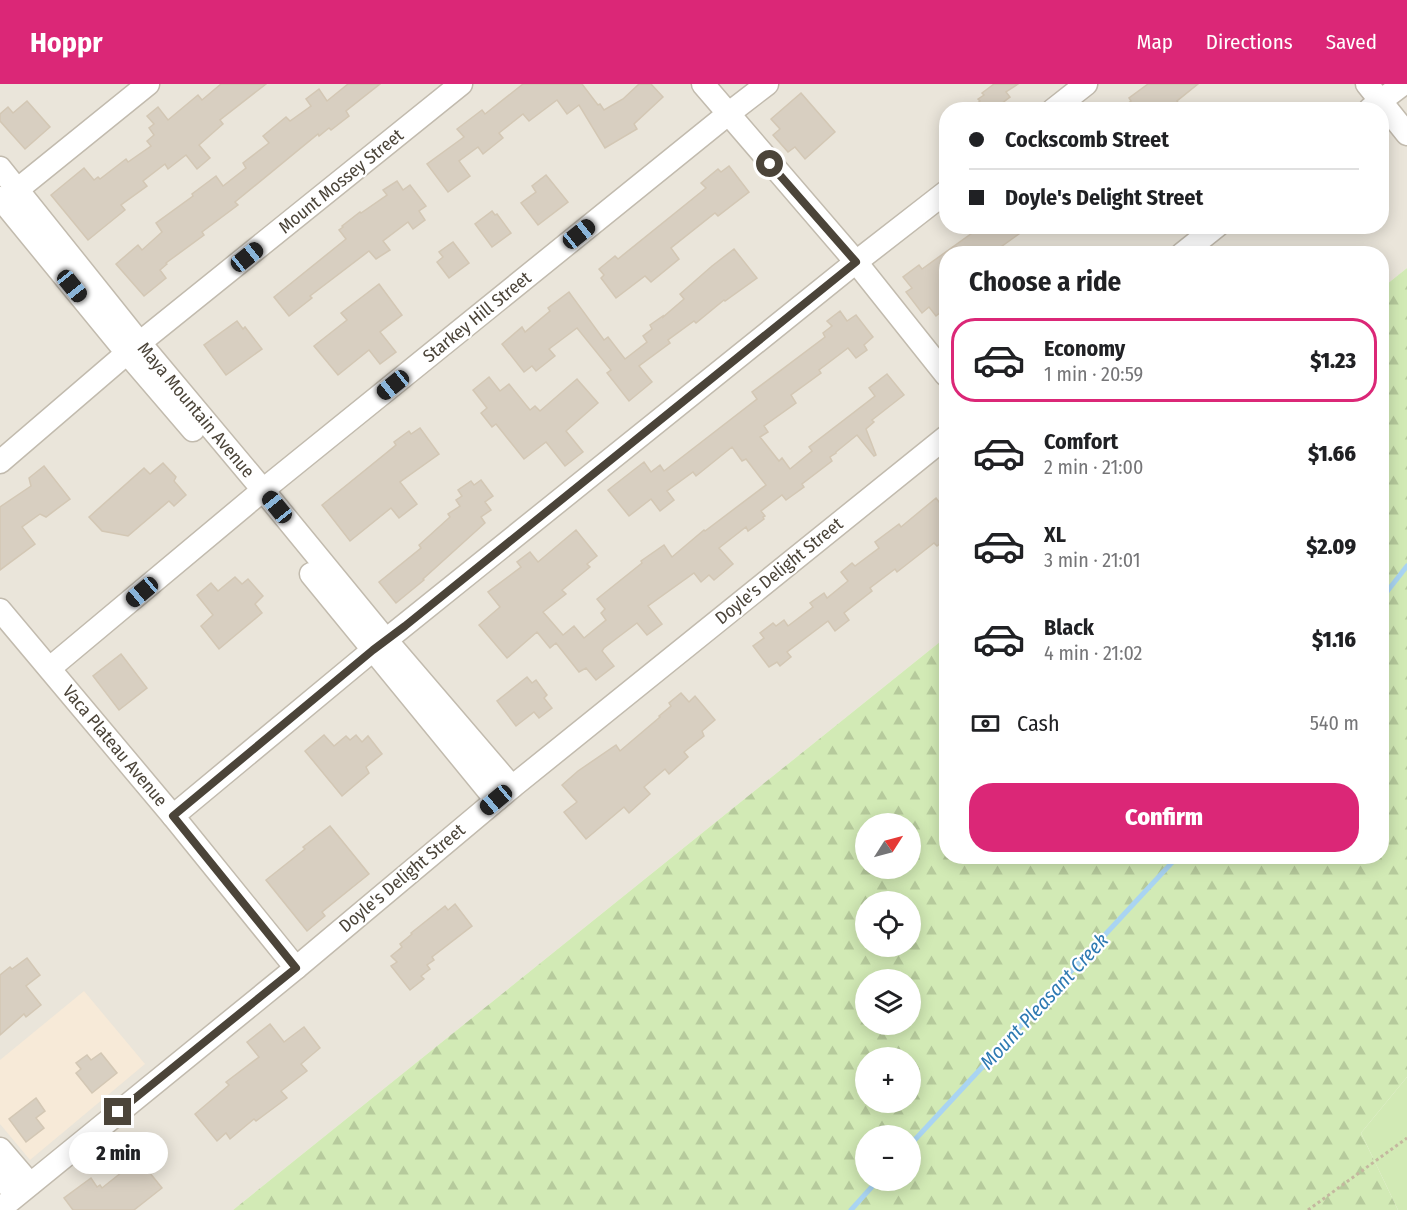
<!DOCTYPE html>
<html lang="en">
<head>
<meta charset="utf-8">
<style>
	body { margin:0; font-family:"Fira Sans Condensed",sans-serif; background:#f2f2f2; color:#202124; height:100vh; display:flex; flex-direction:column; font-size:22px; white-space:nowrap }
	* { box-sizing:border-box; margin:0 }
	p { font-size:20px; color:#757577 }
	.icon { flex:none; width:33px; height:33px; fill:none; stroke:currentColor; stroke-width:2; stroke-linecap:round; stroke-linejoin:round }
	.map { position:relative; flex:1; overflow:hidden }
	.details { position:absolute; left:939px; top:162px; width:450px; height:618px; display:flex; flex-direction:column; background:#fff; border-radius:24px; box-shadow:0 3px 15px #0003 }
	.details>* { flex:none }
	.guide { position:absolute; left:939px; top:18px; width:450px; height:132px; border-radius:24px; box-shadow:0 3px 15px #0003; display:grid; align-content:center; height:132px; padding:0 30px; background:#fff }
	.needle { width:39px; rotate:54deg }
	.tools { position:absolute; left:855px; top:729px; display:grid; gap:12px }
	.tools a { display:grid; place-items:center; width:66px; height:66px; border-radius:50%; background:#fff; box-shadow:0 3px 15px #0003; font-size:30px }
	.end { position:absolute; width:27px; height:27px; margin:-14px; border:8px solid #4b4439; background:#fff; box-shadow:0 0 0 3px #fff }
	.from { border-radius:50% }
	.bubble { position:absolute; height:42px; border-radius:21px; background:#fff; box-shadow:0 3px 15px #0003; font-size:20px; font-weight:800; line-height:42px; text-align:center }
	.car { position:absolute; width:18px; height:36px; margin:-18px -9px; border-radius:8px; box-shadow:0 0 4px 2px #0007; background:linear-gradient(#222 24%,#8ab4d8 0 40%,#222 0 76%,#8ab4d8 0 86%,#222 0) }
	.guide b { display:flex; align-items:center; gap:21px; height:57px; font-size:22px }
	.guide b+b { border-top:2px solid #e0e0e0 }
	.guide i { width:15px; height:15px; background:#202124 }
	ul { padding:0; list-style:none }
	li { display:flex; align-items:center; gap:18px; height:84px; margin:0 12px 9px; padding:0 18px; border:3px solid transparent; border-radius:24px }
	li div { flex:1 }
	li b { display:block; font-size:22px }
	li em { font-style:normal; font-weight:800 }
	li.selected { border-color:#db2777 }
	li>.icon { width:54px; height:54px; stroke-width:1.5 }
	h2 { padding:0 30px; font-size:27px; line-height:72px }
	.pay { display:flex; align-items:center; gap:15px; height:66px; padding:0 30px; font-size:22px }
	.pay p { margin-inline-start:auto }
	.action { display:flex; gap:12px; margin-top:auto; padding:12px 30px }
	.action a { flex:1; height:69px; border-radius:24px; background:#db2777; color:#fff; font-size:24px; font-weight:800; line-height:69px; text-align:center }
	header { display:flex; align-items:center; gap:36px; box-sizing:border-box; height:84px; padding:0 30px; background:#db2777; color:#fff }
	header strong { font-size:28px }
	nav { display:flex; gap:33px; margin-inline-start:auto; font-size:21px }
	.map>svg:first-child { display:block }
</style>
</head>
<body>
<header>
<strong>Hoppr</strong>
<nav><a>Map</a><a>Directions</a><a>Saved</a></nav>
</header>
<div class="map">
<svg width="1407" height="1126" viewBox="0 0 1407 1126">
	<defs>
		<pattern id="forest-firs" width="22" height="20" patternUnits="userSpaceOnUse" patternTransform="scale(1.5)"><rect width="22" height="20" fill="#d2eab5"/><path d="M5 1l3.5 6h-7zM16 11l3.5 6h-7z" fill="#b6ca9c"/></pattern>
	</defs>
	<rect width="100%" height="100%" fill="#f6f3ec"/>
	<path fill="#eae5da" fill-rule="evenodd" d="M0,0H1407V184L1382,204V170H946V553L233,1126H0ZM946,26H1382V142H946Z"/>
	<path fill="#f7ead8" d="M84,907L145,980L30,1076L0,1040V976Z"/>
	<path fill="#d2eab5" d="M1407,993V1126H1398L1361,1049Z"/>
	<path fill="url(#forest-firs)" fill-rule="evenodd" d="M1407,184V993L1361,1049L1398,1126H233L946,553V772H1382V204ZM866,740H910V784H866ZM866,818H910V862H866ZM866,896H910V940H866ZM866,974H910V1018H866ZM866,1052H910V1096H866Z"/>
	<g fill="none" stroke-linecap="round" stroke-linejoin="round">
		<g stroke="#a9d4f2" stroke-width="5">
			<path d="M1382,514L1407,482"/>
			<path d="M910,1061L1178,772"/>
			<path d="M851,1126L878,1096"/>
		</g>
	</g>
	<g fill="#d8cfc1" stroke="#d3c7b4" stroke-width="1.5">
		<path d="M221,0H266L220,36L223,40L199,61L210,74L197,85L186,71L168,85L165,80L143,97L147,102L121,121L125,126L88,156L51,111L84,84L94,96L98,93L100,95L126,75L128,78L151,62L147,57L154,51L149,44L154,40L147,32L158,23L168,36L198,11L202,16Z"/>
		<path d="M348,0H380L346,27L349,32L331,46L329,44L319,52L318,50L235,118L238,121L202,148L204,151L166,179L167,180L160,186L166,194L144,212L116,180L138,161L142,166L162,148L156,139L193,112L192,110L216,92L223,102L246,84L243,79L269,59L263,52L286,33L290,37L311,22L306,15L319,5L327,17Z"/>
		<path d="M523,0H582L598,21L600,20L604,26L623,15L639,0H651L663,13L634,40L637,45L605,64L579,21L567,30L557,16L529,37L523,30L499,49L503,54L483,70L478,63L459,77L470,92L448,108L427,80L464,53L457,45L482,26L485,30Z"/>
		<path d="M994,0H1018L1006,8L1010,13L993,26H969L980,17L978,15L984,11L982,9Z"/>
		<path d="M1148,0H1198L1177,17L1183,26H1119L1131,17L1129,14Z"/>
		<path d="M801,9L835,48L805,75L795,63L788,68L773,51L780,45L771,35Z"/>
		<path d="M27,17L50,43L25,65L0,37V30L8,23L13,29Z"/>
		<path d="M729,82L749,108L718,132L715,129L671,164L679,175L651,198L645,192L616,214L601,194L604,191L599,185L615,172L618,175L706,104L701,99L718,85L721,88Z"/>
		<path d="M546,91L568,118L538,141L521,119L536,108L532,102Z"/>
		<path d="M397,97L403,106L410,101L426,122L419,127L425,136L413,145L408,138L383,157L390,166L376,175L369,167L310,212L312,214L289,232L274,213L346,155L339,146L343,143L342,142L360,128L361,129L387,111L383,106Z"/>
		<path d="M492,127L495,131L497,130L511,149L492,163L475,140Z"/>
		<path d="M982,142H1030L991,170H946V224L936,232L929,223L922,229L906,208L912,204L903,193L919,181L922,185Z"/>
		<path d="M453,158L469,179L449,194L437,178L443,173L439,168Z"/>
		<path d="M734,165L757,194L725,217L724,216L696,239L694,237L668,256L670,259L639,282L652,298L629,317L607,289L611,286L577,244L549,265L555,272L536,287L532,282L524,288L502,260L522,243L525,248L550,227L548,224L569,208L604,256L608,253L625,275L647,258L643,252L652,245L650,241L663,232V233L684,215L680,210L712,182Z"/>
		<path d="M379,200L402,231L380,248L396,268L380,280L369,266L338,291L314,262L347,236L341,229Z"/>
		<path d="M840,227L847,237L856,231L873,253L864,261L867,266L856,274L848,264L819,286L821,289L791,311L796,319L764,342L768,348L760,353L779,377L782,374L790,385L812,367L809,363L875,312L869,304L887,290L904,311L872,336L874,338L866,345L876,371L874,372L857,351L836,368V369L830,373L832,377L802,400L804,403L786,416L782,411L761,427L765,432L763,433L764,435L748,447L746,443L719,464L733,480L714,496L709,491L701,498L694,489L648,522L662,540L647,551L637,539L604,564L602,567L614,582L596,596L586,584L579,588L556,559L550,564L537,548L507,574L479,541L500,523L488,508L521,483L517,478L530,468L538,478L576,446L597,472L587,480L590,483L562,506L566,510L543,528L563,551L574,542L584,554L606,536L601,529L605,525L597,515L642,479L641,477L664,461L672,473L704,446L705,447L766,401L746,375L742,377L732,363L696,392L693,388L667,407L674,416L660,427L651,415L629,432L608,406L644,378L651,388L660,381L664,387L757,315L752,308L825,253L823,249L832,242L827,237Z"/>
		<path d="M237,237L243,245L245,243L262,265L226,291L204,261Z"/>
		<path d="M489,293L500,307L509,300L530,326L535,322L540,327L577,295L598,319L566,347L583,368L565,382L546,358L524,375L496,340L492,343L481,329L487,324L473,306Z"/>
		<path d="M420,344L439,370L400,398L417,420L399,434L391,424L350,457L322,421L396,361L394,358L409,347L411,350Z"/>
		<path d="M163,379L176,393L174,397L186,411L174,422L169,417L128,452L102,447L89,433L144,384L150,390Z"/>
		<path d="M44,382L70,415L46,433L40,430L22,443L35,460L0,486V423L31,402L29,394Z"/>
		<path d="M481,396L493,412L485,418L491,426L481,433L485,439L423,495L424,496L396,519L379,498L421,464L419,461L450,433L448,430L460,422L456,416L462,412L458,406L471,397L474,401Z"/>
		<path d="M936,414L946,427V455L937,462L934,459L897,488L895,485L870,504L872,507L844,529L849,536L835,547L828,537L787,568L791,573L780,582L777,578L769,583L753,562L764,554L760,549L773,539L776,542L784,536L788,542L813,523L810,519L824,509L827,514L848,497L841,488L852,479L855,482L879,464L875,458L899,440L901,443Z"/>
		<path d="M235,493L242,500L248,495L263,512L255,520L262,529L219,565L201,542L213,531L197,511L211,499L218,507Z"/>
		<path d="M121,570L147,604L119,626L93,592Z"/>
		<path d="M527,593L532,599L536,596L547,611L544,614L552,624L539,634L534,628L516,642L497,617Z"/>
		<path d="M681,609L689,618L695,612L715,636L702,647L704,652L684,668L688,673L669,690L665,685L644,703L650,710L629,729L624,723L586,755L564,728L577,718L562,701L578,687L616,661L620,667L660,633L659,632L671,622L669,619Z"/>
		<path d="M324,651L334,662L346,652L350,656L356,651L362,658L368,652L382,670L366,683L369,689L342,712L305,667Z"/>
		<path d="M330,742L369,790L322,828L325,832L307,847L266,796L305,765L303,763Z"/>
		<path d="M455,820L472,842L432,873L434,876L427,881L430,885L421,892L424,895L410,906L391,882L397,878L391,872L402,863L400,860L412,850L411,849L445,822L448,826Z"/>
		<path d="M27,874L40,891L26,902L41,921L26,933L24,930L0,951V891L10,883L12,885Z"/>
		<path d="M270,940L284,958L304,943L320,964L301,980L307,987L281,1007L287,1014L256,1037L254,1035L230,1055L226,1049L217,1057L195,1030L229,1001L226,998L259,973L247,958Z"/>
		<path d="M101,969L117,989L92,1009L76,989L81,985L76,979L87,971L91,976Z"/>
		<path d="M36,1014L45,1027L36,1034L44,1044L26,1058L9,1035Z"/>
		<path d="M141,1078L162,1104L134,1126H73L64,1114L91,1094L97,1103L100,1101L102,1104L132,1080L134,1083Z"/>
	</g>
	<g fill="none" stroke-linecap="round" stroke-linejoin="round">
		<g stroke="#c2bbae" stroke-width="25">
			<g id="minor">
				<path d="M703,0L856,178L946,291"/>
				<path d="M1367,0L1407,50"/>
				<path d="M1370,25L1403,0"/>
				<path d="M1053,26L1086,0"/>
				<path d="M0,84L140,259L263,406L386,556L512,703"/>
				<path d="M0,114L127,269L193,346"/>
				<path d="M7,114L148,0"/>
				<path d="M1182,170L1217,142"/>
				<path d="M0,378L127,269L461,0"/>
				<path d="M311,490L496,716"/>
				<path d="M0,526L173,732L296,884"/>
				<path d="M50,584L263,406L728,30L767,0"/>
				<path d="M173,732L373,566L386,556L856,178L946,108"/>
				<path d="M0,1065L30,1100"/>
				<path d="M0,1092L16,1111"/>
				<path d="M0,1125L296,884L512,703L946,353"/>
			</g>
		</g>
		<path stroke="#c4b79f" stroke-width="3" stroke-dasharray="3 3" stroke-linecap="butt" d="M1308,1126L1407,1054"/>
		<use href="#minor" stroke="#fff" stroke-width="22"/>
	</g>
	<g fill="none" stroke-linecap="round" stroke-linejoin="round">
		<path stroke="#4b4439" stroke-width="8" d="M118,1028L296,884L173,732L373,566L405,542L856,178L770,80"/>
	</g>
	<g text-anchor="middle" stroke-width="4.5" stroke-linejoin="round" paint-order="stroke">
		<g font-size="18" fill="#4b4439" stroke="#fff">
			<text transform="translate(341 97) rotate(-39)" y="6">Mount Mossey Street</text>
			<text transform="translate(477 233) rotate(-39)" y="6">Starkey Hill Street</text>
			<text transform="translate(196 326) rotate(50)" y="6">Maya Mountain Avenue</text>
			<text transform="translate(779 487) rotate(-39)" y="6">Doyle's Delight Street</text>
			<text transform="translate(115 662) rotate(50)" y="6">Vaca Plateau Avenue</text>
			<text transform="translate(402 794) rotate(-40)" y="6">Doyle's Delight Street</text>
		</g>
		<g font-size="20" font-style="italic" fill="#2e7ab2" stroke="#fff">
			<text transform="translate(1044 917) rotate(-47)" y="7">Mount Pleasant Creek</text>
		</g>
	</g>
</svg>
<div class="tools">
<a><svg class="needle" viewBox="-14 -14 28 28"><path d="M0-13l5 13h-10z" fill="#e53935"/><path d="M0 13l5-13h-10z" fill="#757577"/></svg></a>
<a><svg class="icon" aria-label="locate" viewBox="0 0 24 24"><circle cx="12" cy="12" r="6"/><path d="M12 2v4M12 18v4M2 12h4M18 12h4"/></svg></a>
<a><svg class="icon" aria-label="layers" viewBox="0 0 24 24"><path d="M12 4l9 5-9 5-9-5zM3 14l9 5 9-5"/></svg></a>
<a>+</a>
<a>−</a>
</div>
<i class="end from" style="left:770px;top:80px"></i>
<i class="end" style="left:118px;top:1028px"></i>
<div class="bubble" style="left:69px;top:1048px;width:99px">2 min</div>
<i class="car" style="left:579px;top:150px;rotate:51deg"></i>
<i class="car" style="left:247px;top:173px;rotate:51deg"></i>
<i class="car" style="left:72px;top:202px;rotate:141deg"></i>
<i class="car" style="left:393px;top:301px;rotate:231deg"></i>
<i class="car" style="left:277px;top:423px;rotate:321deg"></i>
<i class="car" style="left:142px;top:508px;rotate:230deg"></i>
<i class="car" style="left:496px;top:716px;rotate:230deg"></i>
<div class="guide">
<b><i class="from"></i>Cockscomb Street</b>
<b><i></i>Doyle's Delight Street</b>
</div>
<section class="details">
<h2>Choose a ride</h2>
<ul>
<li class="selected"><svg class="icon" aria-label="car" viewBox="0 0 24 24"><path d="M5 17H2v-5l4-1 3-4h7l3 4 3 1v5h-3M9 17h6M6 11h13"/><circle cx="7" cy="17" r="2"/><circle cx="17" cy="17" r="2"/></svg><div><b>Economy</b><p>1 min · 20:59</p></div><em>$1.23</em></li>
<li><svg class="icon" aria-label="car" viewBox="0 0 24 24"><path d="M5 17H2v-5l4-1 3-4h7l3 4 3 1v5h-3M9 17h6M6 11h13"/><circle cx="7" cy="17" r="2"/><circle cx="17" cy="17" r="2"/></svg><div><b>Comfort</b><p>2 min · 21:00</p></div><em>$1.66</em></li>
<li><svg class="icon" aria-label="car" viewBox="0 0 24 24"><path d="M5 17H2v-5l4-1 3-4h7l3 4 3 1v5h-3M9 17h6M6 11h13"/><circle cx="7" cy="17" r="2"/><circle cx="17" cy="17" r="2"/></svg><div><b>XL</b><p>3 min · 21:01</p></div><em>$2.09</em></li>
<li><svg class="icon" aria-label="car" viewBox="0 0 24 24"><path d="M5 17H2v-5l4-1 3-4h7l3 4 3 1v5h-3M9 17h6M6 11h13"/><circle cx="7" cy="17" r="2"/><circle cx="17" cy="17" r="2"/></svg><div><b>Black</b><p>4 min · 21:02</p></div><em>$1.16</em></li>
</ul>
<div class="pay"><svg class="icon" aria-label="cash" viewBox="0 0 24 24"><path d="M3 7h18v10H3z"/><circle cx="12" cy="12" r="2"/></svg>Cash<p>540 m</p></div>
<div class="action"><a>Confirm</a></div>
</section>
</div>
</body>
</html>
